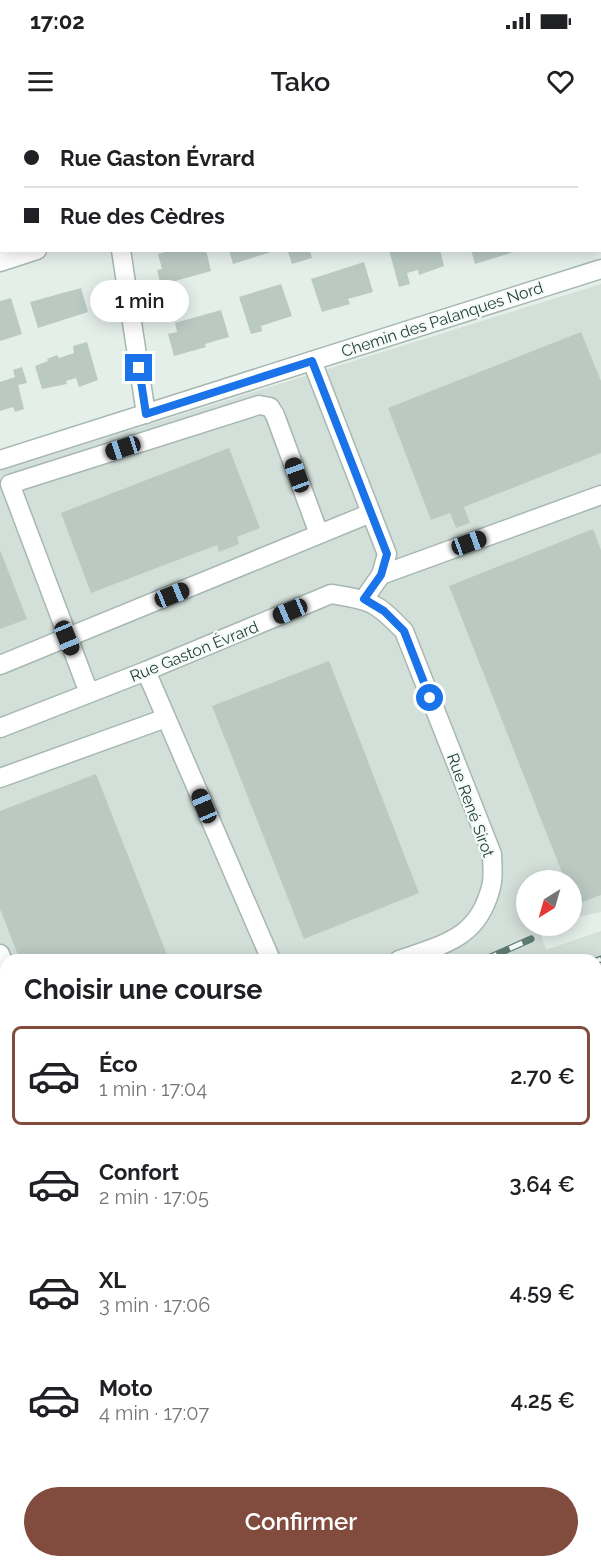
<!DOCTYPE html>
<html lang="fr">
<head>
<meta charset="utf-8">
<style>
	body { margin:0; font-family:Raleway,sans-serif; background:#f6f6f6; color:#202124; height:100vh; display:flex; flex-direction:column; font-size:22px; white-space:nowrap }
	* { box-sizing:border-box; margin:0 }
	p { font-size:20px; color:#757577 }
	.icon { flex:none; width:33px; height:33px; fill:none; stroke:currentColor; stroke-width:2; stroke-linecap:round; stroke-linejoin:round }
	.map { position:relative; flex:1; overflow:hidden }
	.sheet { position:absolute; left:0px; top:834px; width:602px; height:614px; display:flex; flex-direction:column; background:#fff; border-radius:18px 18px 0 0; box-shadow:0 3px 15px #0003 }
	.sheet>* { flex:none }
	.top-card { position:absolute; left:0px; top:0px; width:602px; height:132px; box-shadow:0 3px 15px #0003; display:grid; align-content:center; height:132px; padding:0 24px; background:#fff }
	.needle { width:39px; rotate:217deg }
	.controls { position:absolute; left:516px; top:750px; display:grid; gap:12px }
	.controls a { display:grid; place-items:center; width:66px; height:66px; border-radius:50%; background:#fff; box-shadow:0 3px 15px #0003; font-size:30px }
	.end { position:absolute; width:27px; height:27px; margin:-14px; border:8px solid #1a73e8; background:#fff; box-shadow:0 0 0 3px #fff }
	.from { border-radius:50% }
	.bubble { position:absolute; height:42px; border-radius:21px; background:#fff; box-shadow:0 3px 15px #0003; font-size:20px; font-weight:600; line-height:42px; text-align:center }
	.car { position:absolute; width:18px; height:36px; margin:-18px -9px; border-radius:8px; box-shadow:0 0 4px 2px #0007; background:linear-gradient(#222 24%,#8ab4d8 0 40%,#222 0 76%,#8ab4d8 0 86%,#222 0) }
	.top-card b { display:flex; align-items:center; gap:21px; height:57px; font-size:22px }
	.top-card b+b { border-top:2px solid #e0e0e0 }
	.top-card i { width:15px; height:15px; background:#202124 }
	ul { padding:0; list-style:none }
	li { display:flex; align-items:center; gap:18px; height:99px; margin:0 12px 9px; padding:0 12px; border:3px solid transparent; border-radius:9px }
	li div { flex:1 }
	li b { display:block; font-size:22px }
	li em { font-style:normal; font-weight:600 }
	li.active { border-color:#814b3d }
	li>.icon { width:54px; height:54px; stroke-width:1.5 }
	h2 { padding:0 24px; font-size:27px; line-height:72px }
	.primary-button { display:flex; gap:12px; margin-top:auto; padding:12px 24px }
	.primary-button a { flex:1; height:69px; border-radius:36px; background:#814b3d; color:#fff; font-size:24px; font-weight:600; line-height:69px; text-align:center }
	.status { display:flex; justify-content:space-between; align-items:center; height:42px; padding:0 30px; background:#fff; direction:ltr }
	.status svg { height:16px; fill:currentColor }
	header { display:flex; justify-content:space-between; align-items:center; height:78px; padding:0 24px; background:#fff; font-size:27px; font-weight:600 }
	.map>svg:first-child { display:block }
</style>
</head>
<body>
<div class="status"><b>17:02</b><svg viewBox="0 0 49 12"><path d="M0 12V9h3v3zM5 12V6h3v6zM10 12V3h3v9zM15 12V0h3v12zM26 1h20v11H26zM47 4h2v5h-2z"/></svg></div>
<header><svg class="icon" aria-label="menu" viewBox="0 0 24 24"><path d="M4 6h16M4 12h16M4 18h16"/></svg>Tako<svg class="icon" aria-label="heart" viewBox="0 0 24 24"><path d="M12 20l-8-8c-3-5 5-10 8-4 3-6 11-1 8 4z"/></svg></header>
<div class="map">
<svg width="601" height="1447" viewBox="0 0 601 1447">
	<rect width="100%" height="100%" fill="#e5efea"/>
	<g fill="#d3dfd9">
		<path d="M601,164V792L572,798V760H526V806H538L546,830L601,811V1400L596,1401V840H6V1104L0,1106V351Z"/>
		<path d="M6,1109V1442H448L428,1447H0V1111Z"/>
	</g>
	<g fill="#bacac3">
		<path d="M172,130H206L211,151L161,165L157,150L162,149L158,134Z"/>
		<path d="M229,130H274V131L233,144Z"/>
		<path d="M292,130H310L312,138L292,144L288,132Z"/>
		<path d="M389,130H440L444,146L419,155L418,150L407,153L410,164L399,167Z"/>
		<path d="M471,130H517V131L475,144Z"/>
		<path d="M364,142L373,172L348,179L350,184L322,192L311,159Z"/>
		<path d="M281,164L292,196L261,206L262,211L251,214L239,177Z"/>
		<path d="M81,168L88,192L38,208L30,182Z"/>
		<path d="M11,178L22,214L0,221V181Z"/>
		<path d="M221,190L229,217L205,224L206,227L174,236L168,214L177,212L175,203Z"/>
		<path d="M581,212L601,261V333L464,387L470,403L456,408L450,393L431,400L388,288Z"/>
		<path d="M87,222L98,260L79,267L76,258L66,261L67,264L42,269L35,246L48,241L47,239L57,235L59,238L74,233L73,226Z"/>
		<path d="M22,247L27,263L18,265L24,289L15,292L13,287L0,291V262L15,257L13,250Z"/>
		<path d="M229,328L260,408L237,417L239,424L219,432L217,425L91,473L61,393Z"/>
		<path d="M593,409L601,430V775L575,785L572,777V760H565L449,466Z"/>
		<path d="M0,430L27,499L0,509Z"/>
		<path d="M329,541L419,773L304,819L212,586Z"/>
		<path d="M96,654L169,840H20L0,789V691Z"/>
		<path d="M0,894L6,909V921L0,924Z"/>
		<path d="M6,1193V1423L0,1425V1195Z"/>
	</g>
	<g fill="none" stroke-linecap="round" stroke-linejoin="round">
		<g stroke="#a7b8b1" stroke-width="21">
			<g id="minor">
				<path d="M101,0V2"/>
				<path d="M318,0L319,2"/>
				<path d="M452,2L458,0"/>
				<path d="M121,130L146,294"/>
				<path d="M0,142L37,130"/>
				<path d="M312,241L387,434L381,455L364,479"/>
				<path d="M0,340L601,149"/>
				<path d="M381,455L601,375"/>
				<path d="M0,545L371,393"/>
				<path d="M146,551L271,840"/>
				<path d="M89,573L10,364L259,285L270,287L275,295L319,414"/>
				<path d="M0,608L146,551L331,474C371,480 376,482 404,511L492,734C492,744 494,757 491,767C478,819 444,824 399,840"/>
				<path d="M0,658L166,598"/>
				<path d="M0,834L6,849"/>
				<path d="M0,993L6,991"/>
				<path d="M596,1381L601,1380"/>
				<path d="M357,1447L376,1442"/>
			</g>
		</g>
		<use href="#minor" stroke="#fff" stroke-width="18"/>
		<g stroke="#5e7d74" stroke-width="7">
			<g id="rail">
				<path d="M484,840L531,819"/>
				<path d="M596,841L601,839"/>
				<path d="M596,856L601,853"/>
				<path d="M0,1023L6,1021"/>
				<path d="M0,1046L6,1043"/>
				<path d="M0,1076L6,1074"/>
				<path d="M0,1091L6,1088"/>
			</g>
		</g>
		<use href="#rail" stroke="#f6fbf8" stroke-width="4.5" stroke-dasharray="14" stroke-linecap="butt"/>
	</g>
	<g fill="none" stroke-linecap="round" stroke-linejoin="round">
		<path stroke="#1a73e8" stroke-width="8" d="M139,248L146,294L312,241L387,434L381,455L364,479L384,491L404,511L430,578"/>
	</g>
	<g text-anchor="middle" stroke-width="4.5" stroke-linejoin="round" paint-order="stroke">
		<g font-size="16" fill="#234239" stroke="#f6fbf8">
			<text transform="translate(442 199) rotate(-18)" y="6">Chemin des Palanques Nord</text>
			<text transform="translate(194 531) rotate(-22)" y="6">Rue Gaston Évrard</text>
			<text transform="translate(471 685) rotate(70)" y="6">Rue René Sirot</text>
		</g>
	</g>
</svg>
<div class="controls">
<a><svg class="needle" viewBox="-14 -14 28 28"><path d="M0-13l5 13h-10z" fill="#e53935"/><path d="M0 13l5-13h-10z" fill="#757577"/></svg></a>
</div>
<i class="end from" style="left:430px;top:578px"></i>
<i class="end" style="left:139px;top:248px"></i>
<div class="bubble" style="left:90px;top:160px;width:99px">1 min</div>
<i class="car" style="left:123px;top:328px;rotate:252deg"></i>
<i class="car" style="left:297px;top:355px;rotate:340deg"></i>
<i class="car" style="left:469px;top:423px;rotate:70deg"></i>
<i class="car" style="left:172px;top:475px;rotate:68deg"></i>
<i class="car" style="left:290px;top:491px;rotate:247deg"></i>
<i class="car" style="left:67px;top:518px;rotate:158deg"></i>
<i class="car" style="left:204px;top:686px;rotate:337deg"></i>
<div class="top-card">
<b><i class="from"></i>Rue Gaston Évrard</b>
<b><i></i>Rue des Cèdres</b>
</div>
<section class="sheet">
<h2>Choisir une course</h2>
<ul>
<li class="active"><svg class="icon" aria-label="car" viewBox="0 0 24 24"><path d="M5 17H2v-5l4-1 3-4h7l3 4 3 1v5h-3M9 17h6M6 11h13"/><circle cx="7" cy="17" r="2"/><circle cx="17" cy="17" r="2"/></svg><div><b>Éco</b><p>1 min · 17:04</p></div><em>2.70 €</em></li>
<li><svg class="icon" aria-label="car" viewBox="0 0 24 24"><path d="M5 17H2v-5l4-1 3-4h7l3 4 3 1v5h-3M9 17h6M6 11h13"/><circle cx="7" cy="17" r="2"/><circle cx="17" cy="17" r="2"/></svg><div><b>Confort</b><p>2 min · 17:05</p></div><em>3.64 €</em></li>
<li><svg class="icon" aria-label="car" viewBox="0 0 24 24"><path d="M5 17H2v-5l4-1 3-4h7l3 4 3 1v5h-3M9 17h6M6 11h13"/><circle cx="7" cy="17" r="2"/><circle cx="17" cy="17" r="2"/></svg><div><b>XL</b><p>3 min · 17:06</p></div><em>4.59 €</em></li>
<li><svg class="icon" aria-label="car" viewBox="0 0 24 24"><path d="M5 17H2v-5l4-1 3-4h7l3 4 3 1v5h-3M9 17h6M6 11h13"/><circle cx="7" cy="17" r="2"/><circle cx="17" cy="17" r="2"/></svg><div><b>Moto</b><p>4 min · 17:07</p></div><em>4.25 €</em></li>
</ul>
<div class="primary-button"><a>Confirmer</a></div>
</section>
</div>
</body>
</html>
